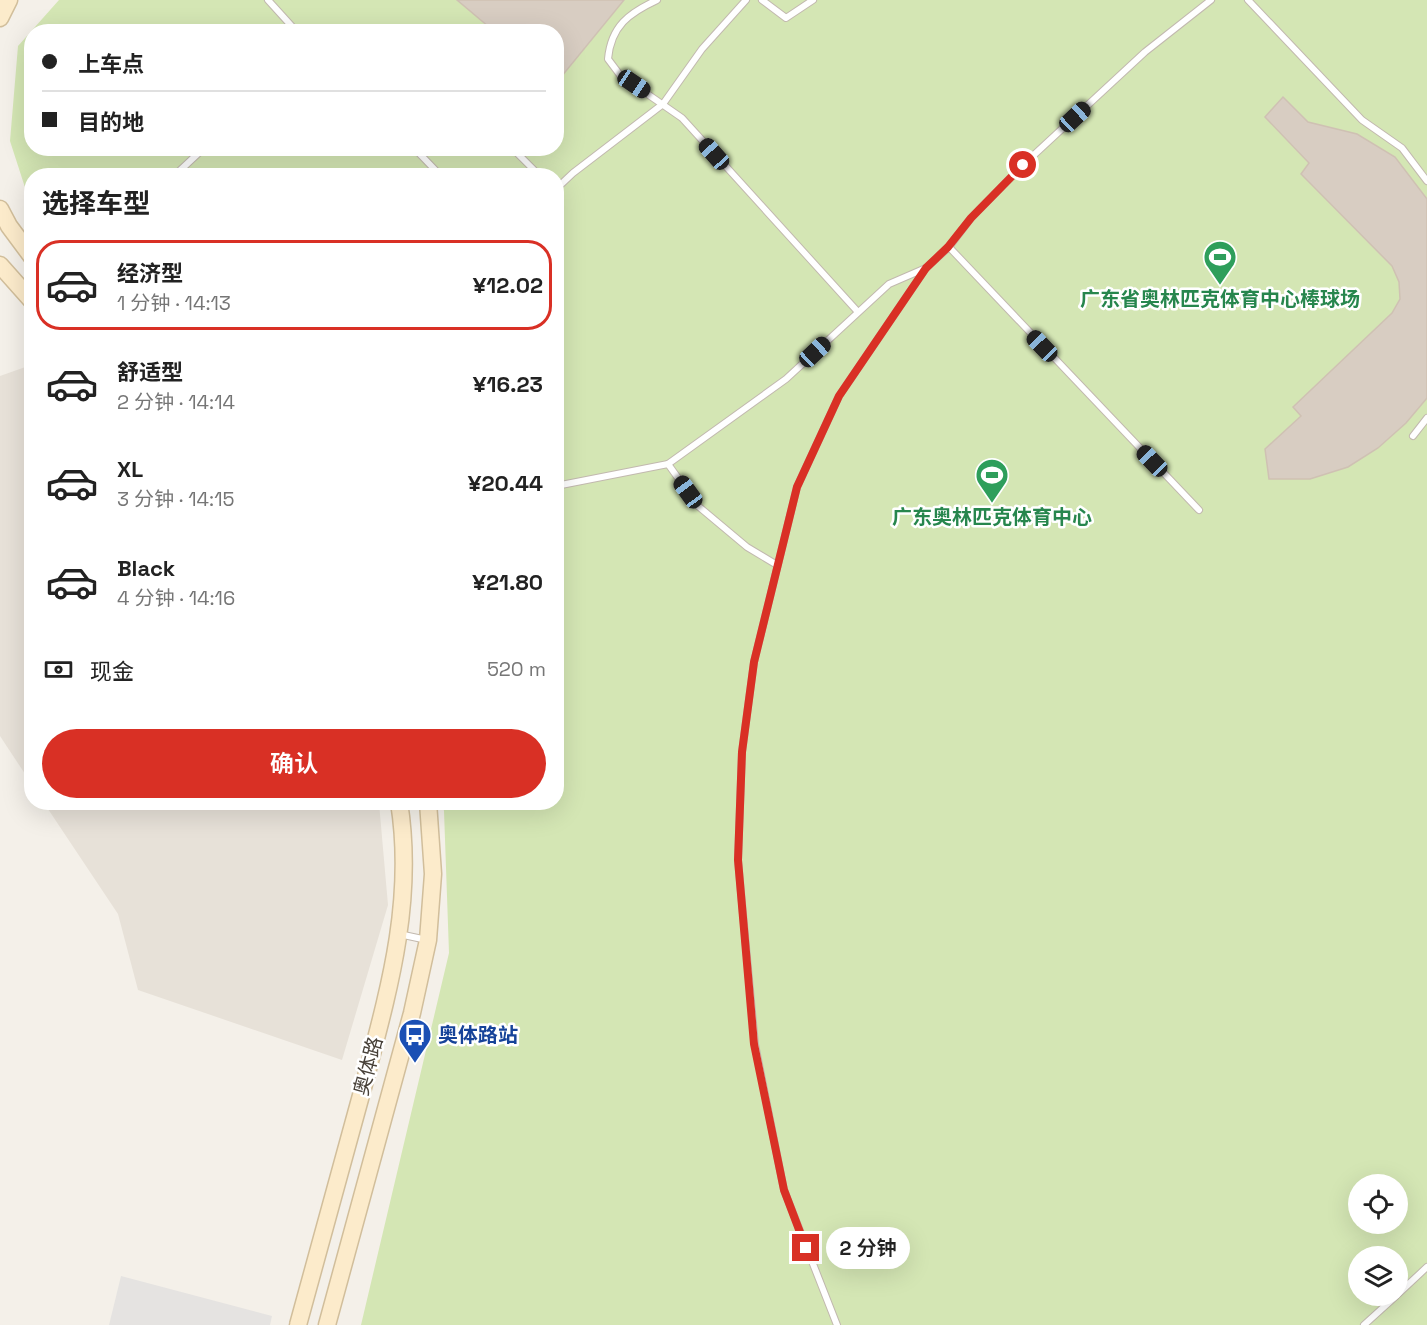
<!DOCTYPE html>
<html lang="zh">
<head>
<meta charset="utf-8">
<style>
	body { margin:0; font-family:"Space Grotesk","Noto Sans SC",sans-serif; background:#f6f6f6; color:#222; height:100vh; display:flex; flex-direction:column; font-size:22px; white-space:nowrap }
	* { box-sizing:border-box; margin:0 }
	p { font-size:20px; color:#767676 }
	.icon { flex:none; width:33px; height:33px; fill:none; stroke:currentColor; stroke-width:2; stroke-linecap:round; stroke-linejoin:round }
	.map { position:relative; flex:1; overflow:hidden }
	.sheet { position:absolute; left:24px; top:168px; width:540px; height:642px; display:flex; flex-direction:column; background:#fff; border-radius:24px; box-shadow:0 6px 24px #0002 }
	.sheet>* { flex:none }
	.guide { position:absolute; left:24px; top:24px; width:540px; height:132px; border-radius:24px; box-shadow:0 6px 24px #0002; display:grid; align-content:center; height:132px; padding:0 18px; background:#fff }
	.buttons { position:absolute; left:1348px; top:1174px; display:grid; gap:12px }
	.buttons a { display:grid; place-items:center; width:60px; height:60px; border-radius:50%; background:#fff; box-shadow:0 6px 24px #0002; font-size:30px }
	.end { position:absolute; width:27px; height:27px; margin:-14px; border:8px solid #d93025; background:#fff; box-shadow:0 0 0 3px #fff }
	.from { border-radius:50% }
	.bubble { position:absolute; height:42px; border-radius:21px; background:#fff; box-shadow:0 6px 24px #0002; font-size:20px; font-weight:600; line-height:42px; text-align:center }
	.car { position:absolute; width:18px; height:36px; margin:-18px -9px; border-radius:8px; box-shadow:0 0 4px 2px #0007; background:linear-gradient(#222 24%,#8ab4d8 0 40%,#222 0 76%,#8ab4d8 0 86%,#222 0) }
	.guide b { display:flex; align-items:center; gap:21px; height:57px; font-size:22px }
	.guide b+b { border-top:2px solid #e0e0e0 }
	.guide i { width:15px; height:15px; background:#222 }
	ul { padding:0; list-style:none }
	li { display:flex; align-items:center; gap:18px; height:90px; margin:0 12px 9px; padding:0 6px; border:3px solid transparent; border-radius:24px }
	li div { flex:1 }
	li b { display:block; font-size:22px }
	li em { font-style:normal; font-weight:600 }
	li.current { border-color:#d93025 }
	li>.icon { width:54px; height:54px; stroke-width:1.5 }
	h2 { padding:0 18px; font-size:27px; line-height:72px }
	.pay { display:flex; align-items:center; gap:15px; height:66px; padding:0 18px; font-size:22px }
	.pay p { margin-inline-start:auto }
	.action { display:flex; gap:12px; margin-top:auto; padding:12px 18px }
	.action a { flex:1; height:69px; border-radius:36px; background:#d93025; color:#fff; font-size:24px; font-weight:600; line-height:69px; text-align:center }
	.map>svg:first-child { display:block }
</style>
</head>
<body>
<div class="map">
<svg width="1427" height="1325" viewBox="0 0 1427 1325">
	<rect width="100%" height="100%" fill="#f4f0e9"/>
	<g fill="#e7e1d8">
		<path d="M31,365H32L31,783L0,736V376Z"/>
		<path d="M44,803H379L388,905L342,1060L138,990L118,914Z"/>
	</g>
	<path fill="#d4e6b4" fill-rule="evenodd" d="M59,0H1427V1325H361L449,953L444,811L442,803L556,802V176H32L31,206L10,141L18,46ZM32,32H556V148H32ZM1359,1185H1398V1224H1359ZM1359,1257H1398V1296H1359Z"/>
	<path fill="#e5e3e1" d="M121,1276L272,1316L270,1325H109Z"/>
	<g fill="#d8cdc2" stroke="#cfc1b3" stroke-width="1.5">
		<path d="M457,0H624L557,82L556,32H495Z"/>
		<path d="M1283,97L1308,122L1357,134L1395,157L1427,199V398L1406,423L1378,448L1348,467L1310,479H1269L1265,449L1301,416L1293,407L1392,313L1400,299L1399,282L1392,266L1301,174L1309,163L1265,117Z"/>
	</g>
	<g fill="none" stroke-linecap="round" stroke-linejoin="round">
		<g stroke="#c2b9af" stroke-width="8">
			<g id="lane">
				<path d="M268,0L297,32"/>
				<path d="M657,0C629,13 611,26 608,59L620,75L682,118L858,312"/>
				<path d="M762,0L786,18L813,0"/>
				<path d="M1248,0L1362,120L1402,148L1427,181"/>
				<path d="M414,148L441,176"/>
				<path d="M512,148L540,176"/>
				<path d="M174,176L204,148"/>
				<path d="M556,189L573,173L663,104L702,49L746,0"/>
				<path d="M949,247L1199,510"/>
				<path d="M1413,436L1427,418"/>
				<path d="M668,464L786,379L889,284L926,268"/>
				<path d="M556,486L668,464L698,506L747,547L777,565"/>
				<path d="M399,934L427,940"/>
				<path d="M1398,1294L1427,1267"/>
				<path d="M837,1325L784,1190L755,1044L738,860L742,752L754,662L797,487L839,396L926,268L949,247L971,218L1023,165L1145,52L1211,0"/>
				<path d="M1364,1325L1396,1296"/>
			</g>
		</g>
		<g stroke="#d1be9b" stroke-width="19">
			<g id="secondary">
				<path d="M0,18L9,0"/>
				<path d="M0,209L9,226L32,257"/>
				<path d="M0,265L32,301"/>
				<path d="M298,1325C320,1246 342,1167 363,1088C388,993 415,902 399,802"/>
				<path d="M327,1325L412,1013L428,940L433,874L428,802"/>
			</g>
		</g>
		<use href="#lane" stroke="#fff" stroke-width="6"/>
		<use href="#secondary" stroke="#fcebcb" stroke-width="16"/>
	</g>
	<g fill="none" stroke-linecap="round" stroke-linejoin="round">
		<path stroke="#d93025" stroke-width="8" d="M806,1248L784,1190L754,1044L738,860L742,752L754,662L797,487L839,396L926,268L948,247L971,218L1023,165"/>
	</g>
	<defs>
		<g id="stadium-pin" transform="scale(1.725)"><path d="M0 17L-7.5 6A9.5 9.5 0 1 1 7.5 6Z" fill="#2e9e5b" stroke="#fff"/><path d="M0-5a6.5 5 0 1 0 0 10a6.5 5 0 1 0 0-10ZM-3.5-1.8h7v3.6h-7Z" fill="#fff"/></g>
		<g id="bus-pin" transform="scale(1.725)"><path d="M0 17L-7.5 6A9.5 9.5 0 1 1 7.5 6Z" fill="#1a4fb4" stroke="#fff"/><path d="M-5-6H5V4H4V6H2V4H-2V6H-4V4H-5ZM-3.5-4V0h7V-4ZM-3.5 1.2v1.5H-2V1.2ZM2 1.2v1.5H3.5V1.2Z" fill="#fff"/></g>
	</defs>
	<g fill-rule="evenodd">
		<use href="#stadium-pin" x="1220" y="257"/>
		<use href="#stadium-pin" x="992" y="475"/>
		<use href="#bus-pin" x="415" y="1035"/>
	</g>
	<g text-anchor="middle" stroke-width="5" stroke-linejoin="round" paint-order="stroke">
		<g font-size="20" font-weight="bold" fill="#27864d" stroke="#fff">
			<text x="1220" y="306">广东省奥林匹克体育中心棒球场</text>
			<text x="992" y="524">广东奥林匹克体育中心</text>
		</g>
		<g font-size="20" font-weight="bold" fill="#164399" stroke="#fff" text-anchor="start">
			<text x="438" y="1042">奥体路站</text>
		</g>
		<g font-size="20" fill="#474038" stroke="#fff">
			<text transform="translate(368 1066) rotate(-75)" y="7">奥体路</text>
		</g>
	</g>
</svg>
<div class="buttons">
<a><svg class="icon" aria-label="locate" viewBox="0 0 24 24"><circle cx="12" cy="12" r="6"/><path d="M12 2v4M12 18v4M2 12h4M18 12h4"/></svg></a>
<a><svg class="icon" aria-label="layers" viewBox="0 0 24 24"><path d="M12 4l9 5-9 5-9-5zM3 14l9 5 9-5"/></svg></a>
</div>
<i class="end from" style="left:1023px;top:165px"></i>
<i class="end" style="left:806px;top:1248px"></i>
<div class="bubble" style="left:826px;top:1227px;width:84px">2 分钟</div>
<i class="car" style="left:634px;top:84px;rotate:124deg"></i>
<i class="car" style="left:1075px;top:117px;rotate:47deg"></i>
<i class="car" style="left:714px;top:154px;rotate:318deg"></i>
<i class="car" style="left:1042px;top:346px;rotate:316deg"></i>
<i class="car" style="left:815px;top:352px;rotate:47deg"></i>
<i class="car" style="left:1152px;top:461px;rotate:316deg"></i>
<i class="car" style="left:688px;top:492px;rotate:324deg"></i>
<div class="guide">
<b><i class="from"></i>上车点</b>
<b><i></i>目的地</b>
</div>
<section class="sheet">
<h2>选择车型</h2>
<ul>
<li class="current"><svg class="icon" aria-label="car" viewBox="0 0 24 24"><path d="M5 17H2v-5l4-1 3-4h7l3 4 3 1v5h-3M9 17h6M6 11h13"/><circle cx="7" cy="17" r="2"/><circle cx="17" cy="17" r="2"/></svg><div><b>经济型</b><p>1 分钟 · 14:13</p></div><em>¥12.02</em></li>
<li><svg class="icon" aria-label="car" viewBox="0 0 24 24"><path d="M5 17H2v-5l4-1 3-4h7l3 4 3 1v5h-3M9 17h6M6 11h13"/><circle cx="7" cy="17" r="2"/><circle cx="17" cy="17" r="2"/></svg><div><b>舒适型</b><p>2 分钟 · 14:14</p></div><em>¥16.23</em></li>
<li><svg class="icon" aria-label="car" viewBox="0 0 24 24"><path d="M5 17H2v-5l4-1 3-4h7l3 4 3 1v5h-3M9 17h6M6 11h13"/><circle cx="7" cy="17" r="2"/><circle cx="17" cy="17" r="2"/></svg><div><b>XL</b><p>3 分钟 · 14:15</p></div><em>¥20.44</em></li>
<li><svg class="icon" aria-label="car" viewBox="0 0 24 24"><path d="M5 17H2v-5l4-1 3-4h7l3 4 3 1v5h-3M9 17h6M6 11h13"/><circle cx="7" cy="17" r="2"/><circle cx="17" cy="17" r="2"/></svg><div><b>Black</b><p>4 分钟 · 14:16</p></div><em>¥21.80</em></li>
</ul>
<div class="pay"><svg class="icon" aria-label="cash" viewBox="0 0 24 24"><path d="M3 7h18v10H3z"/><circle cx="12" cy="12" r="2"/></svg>现金<p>520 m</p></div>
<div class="action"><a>确认</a></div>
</section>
</div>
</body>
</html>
